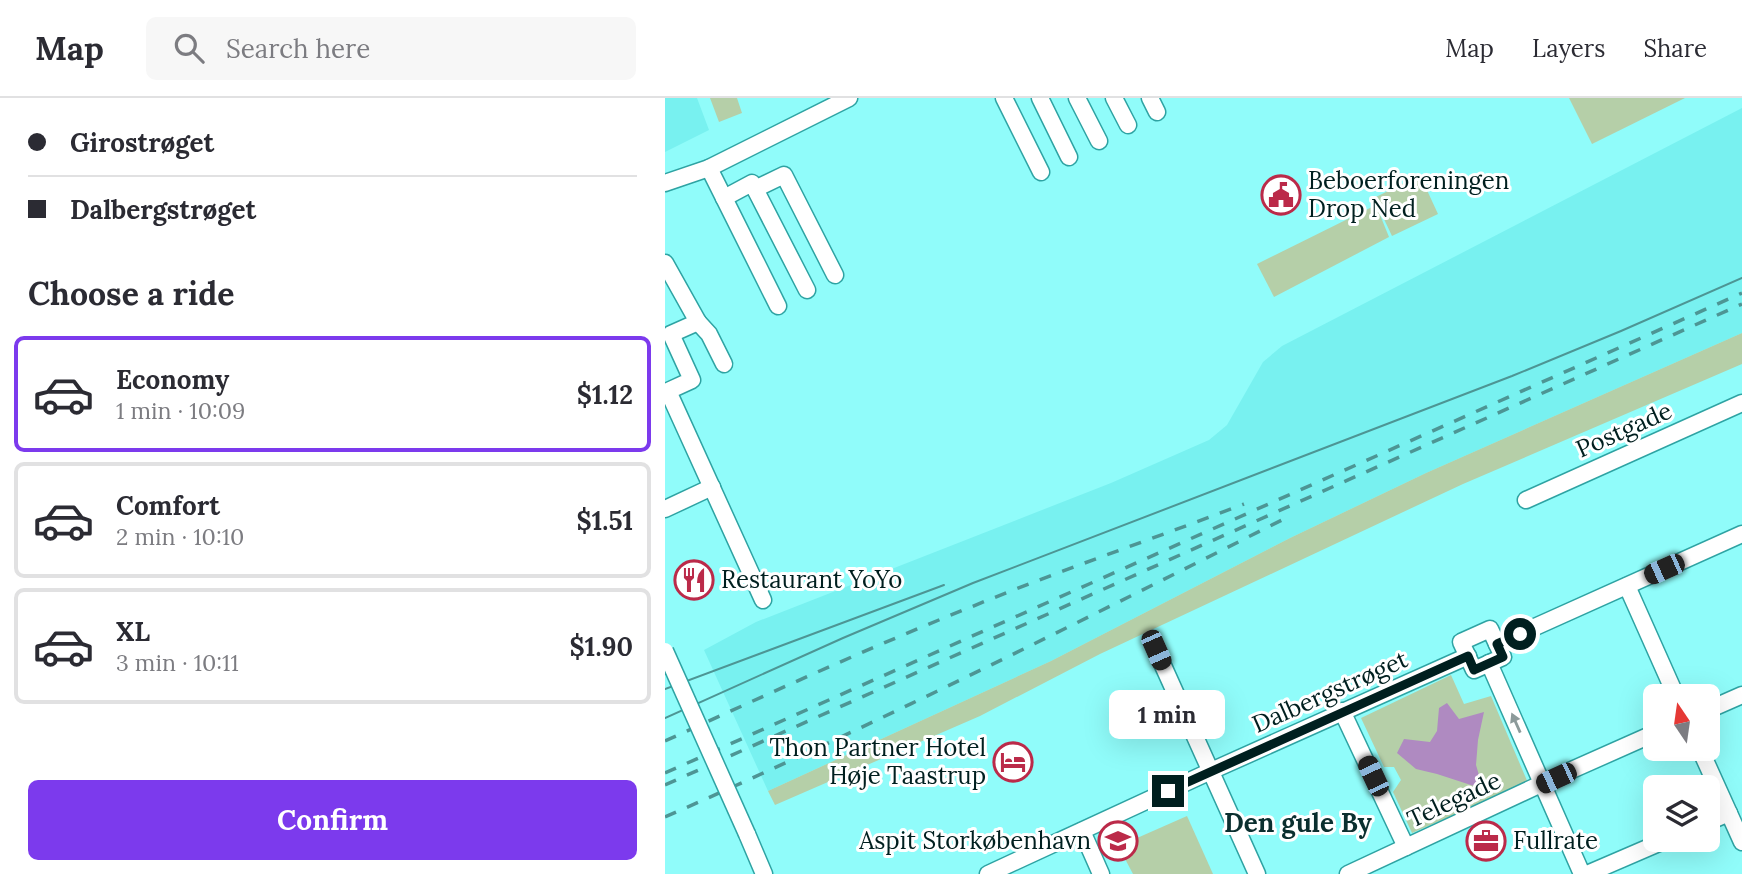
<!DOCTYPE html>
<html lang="en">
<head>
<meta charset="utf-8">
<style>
	body { margin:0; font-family:Lora,serif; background:#f7f7f7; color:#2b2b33; height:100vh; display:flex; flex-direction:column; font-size:26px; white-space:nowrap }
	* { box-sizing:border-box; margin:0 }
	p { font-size:23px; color:#7c7c81 }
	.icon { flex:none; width:38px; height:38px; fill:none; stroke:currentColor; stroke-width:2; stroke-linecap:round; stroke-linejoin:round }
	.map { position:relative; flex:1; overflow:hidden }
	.side { display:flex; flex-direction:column; background:#fff; width:665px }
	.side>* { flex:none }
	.banner { display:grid; align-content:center; height:154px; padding:0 28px; background:#fff }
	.needle { width:46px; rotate:347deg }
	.fabs { position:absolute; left:978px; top:586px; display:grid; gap:14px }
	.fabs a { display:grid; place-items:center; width:77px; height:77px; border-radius:10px; background:#fff; box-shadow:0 7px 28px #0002; font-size:35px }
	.end { position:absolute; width:32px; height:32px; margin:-16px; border:9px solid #001f1f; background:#fff; box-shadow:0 0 0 4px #fff }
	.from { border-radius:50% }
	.bubble { position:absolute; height:49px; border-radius:10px; background:#fff; box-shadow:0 7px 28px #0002; font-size:23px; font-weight:800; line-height:49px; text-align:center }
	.car { position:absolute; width:21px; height:42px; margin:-21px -10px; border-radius:9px; box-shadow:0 0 5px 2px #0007; background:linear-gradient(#222 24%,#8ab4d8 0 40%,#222 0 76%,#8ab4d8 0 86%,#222 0) }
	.banner b { display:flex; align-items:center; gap:24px; height:66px; font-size:26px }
	.banner b+b { border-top:2px solid #e1e1e2 }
	.banner i { width:18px; height:18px; background:#2b2b33 }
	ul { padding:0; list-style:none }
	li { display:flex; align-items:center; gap:21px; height:116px; margin:0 14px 10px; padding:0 14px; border:4px solid #e1e1e2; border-radius:10px }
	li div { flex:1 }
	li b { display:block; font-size:26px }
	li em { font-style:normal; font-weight:800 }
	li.on { border-color:#7c3aed }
	li>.icon { width:63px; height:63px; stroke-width:1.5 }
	h2 { padding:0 28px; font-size:32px; line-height:84px }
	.primary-button { display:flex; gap:14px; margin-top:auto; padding:14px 28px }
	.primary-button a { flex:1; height:80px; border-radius:10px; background:#7c3aed; color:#fff; font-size:28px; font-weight:800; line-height:80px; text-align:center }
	header { display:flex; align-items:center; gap:42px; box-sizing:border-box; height:98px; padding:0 35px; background:#fff; border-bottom:2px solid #e1e1e2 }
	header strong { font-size:33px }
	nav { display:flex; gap:38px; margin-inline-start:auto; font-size:24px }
	.search { width:490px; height:63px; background:#f7f7f7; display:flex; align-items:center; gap:18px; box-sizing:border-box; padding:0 24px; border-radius:10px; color:#7c7c81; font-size:26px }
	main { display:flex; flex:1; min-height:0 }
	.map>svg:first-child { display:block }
</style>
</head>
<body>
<header>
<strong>Map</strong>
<div class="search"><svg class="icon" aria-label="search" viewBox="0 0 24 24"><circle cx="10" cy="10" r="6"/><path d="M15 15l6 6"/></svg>Search here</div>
<nav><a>Map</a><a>Layers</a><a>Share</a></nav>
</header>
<main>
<section class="side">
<div class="banner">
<b><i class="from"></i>Girostrøget</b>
<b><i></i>Dalbergstrøget</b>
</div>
<h2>Choose a ride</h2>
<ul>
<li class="on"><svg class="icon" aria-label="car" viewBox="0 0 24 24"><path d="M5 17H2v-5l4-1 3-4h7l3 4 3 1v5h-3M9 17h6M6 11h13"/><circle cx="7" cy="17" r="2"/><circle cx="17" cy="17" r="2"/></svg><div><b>Economy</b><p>1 min · 10:09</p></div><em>$1.12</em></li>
<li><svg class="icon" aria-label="car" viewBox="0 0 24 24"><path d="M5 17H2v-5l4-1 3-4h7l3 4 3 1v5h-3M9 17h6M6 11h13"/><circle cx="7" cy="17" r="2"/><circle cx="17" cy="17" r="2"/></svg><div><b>Comfort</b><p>2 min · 10:10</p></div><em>$1.51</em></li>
<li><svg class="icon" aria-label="car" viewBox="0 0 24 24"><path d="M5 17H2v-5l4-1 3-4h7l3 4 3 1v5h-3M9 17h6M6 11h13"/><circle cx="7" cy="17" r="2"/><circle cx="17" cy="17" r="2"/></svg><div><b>XL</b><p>3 min · 10:11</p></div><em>$1.90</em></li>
</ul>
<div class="primary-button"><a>Confirm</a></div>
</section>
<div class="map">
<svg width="1077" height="776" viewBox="0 0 1077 776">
	<rect width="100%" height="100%" fill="#90fcfa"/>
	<g fill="#78f1f0">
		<path d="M0,0H32L44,32L0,54Z"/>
		<path d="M1077,10V235L761,375L625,440L386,563L103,693L39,552L91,524L446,385L544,342L562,327L598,264L617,248Z"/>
	</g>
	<g fill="#b5cfa8">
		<path d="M45,0H72L77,15L54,24Z"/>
		<path d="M904,0H1020L927,46Z"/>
		<path d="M755,77L773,116L727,138L709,100Z"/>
		<path d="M711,107L724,139L609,199L592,166Z"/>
		<path d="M1077,235V266L798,386L435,556L315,618L110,707L103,693L386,563L625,440L761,375Z"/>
		<path d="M786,577L799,606L826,598L863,685L747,735L728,694L736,682L729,669H719L696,620Z"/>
		<path d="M522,718L548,776H468L458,757L463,744Z"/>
	</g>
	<path fill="#af8ac1" d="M782,605L794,621L819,614L813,642L811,667L816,684L812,689L772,676L751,671L732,655L739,641L765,644L772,633L774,610Z"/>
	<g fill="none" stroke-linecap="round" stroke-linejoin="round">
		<g stroke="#2ea3a3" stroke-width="19">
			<g id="minor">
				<path d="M339,0L376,74"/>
				<path d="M375,0L404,59"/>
				<path d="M412,0L434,43"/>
				<path d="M449,0L463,27"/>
				<path d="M485,0L492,14"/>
				<path d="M44,70L113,208"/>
				<path d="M0,85L44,70L184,0"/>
				<path d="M90,91L119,77L170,177"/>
				<path d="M59,100L87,85L142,192"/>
				<path d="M0,165L33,224L6,236L27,282L3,293L98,502"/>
				<path d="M33,224L44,236L59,266"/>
				<path d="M861,402L1077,305"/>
				<path d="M0,411L47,389"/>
				<path d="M962,488L1011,598"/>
				<path d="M825,531L838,559L809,572L796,544Z"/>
				<path d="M832,546L1077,436"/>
				<path d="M491,552L592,776"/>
				<path d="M824,565L917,776"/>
				<path d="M1043,612L1077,597"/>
				<path d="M677,613L741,749"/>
				<path d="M1035,651L1077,744"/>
				<path d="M1043,724L1064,715"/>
				<path d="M417,733L436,776"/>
				<path d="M82,736L99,776"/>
				<path d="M323,776L546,673L803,558"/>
				<path d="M683,776L891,679L990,635"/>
				<path d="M922,776L1001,742"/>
			</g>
		</g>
		<use href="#minor" stroke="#fff" stroke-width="16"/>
		<g stroke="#4d9594" stroke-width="2">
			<path d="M0,591L279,487"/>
			<path d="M0,620L178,540L308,485L847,278L956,233L1077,180"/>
		</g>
		<g stroke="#4d9594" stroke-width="3.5" stroke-dasharray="12 12" stroke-linecap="butt">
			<path d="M0,643C101,597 203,550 306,509C396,472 488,441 579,406"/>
			<path d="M0,675L1077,195"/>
			<path d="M0,687L1077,206"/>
			<path d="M0,719C210,627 414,524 619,421"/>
		</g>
		<g stroke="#2ea3a3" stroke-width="19" stroke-linecap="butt">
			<path id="minor-bridge" d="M0,553L82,736"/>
		</g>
		<use href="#minor-bridge" stroke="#fff" stroke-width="16"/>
	</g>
	<defs><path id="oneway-solid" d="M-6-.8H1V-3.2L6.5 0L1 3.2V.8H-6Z" transform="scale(1.75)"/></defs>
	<use fill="#8c9a9a" href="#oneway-solid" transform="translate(851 625) rotate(-114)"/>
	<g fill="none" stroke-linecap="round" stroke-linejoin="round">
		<path stroke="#001f1f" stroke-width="9" d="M503,693L803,558L809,572L838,559L832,546L855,536"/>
	</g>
	<defs>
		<g id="civic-ring" transform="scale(2.0125)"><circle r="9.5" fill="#fff" stroke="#bb2a49" stroke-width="1.5"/><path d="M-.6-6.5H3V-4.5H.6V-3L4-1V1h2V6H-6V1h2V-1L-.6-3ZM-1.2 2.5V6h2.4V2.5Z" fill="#bb2a49"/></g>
		<g id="restaurant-ring" transform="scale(2.0125)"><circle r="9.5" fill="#fff" stroke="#bb2a49" stroke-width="1.5"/><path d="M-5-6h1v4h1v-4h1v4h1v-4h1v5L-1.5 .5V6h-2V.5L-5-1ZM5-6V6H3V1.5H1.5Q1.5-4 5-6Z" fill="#bb2a49"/></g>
		<g id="hotel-ring" transform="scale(2.0125)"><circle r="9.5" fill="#fff" stroke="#bb2a49" stroke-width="1.5"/><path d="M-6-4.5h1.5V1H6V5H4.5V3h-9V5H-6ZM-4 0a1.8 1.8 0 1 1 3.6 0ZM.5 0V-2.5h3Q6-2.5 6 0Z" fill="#bb2a49"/></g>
		<g id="school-ring" transform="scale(2.0125)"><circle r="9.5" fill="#fff" stroke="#bb2a49" stroke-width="1.5"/><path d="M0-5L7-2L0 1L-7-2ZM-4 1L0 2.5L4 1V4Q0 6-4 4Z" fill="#bb2a49"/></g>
		<g id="office-ring" transform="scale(2.0125)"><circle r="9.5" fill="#fff" stroke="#bb2a49" stroke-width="1.5"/><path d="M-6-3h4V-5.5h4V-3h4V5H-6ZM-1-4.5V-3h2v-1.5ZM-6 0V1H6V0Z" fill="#bb2a49"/></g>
	</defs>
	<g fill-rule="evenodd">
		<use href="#civic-ring" x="616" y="97"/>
		<use href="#restaurant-ring" x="29" y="482"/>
		<use href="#hotel-ring" x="348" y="664"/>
		<use href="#school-ring" x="453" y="743"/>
		<use href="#office-ring" x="821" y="743"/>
	</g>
	<g text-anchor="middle" stroke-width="6" stroke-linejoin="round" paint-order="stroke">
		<g font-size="24" fill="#001f1f" stroke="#fff" text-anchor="start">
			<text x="643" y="91">Beboerforeningen<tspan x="643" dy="28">Drop Ned</tspan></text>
			<text x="56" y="490">Restaurant YoYo</text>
			<text x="321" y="658" text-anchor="end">Thon Partner Hotel<tspan x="321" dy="28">Høje Taastrup</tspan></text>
			<text x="426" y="751" text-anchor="end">Aspit Storkøbenhavn</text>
			<text x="848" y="751">Fullrate</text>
		</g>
		<g font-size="24" fill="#001f1f" stroke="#fff">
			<text transform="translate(959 332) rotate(-24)" y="8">Postgade</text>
			<text transform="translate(665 594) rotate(-24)" y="8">Dalbergstrøget</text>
			<text transform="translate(789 702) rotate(-25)" y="8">Telegade</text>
		</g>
		<g font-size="26" font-weight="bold" fill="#0b2f2f" stroke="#fff">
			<text x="633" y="734">Den gule By</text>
		</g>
	</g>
</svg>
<div class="fabs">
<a><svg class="needle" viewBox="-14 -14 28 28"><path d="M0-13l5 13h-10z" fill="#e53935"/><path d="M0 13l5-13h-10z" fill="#7c7c81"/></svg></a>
<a><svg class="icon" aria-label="layers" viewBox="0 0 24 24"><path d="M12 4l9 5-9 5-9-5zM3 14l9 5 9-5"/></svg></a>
</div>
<i class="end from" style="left:855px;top:536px"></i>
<i class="end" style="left:503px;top:693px"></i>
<div class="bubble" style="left:444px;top:592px;width:116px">1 min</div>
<i class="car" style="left:999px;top:471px;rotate:246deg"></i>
<i class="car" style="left:491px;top:552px;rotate:156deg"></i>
<i class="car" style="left:708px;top:678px;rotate:335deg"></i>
<i class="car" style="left:891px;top:680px;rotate:245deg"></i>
</div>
</main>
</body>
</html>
